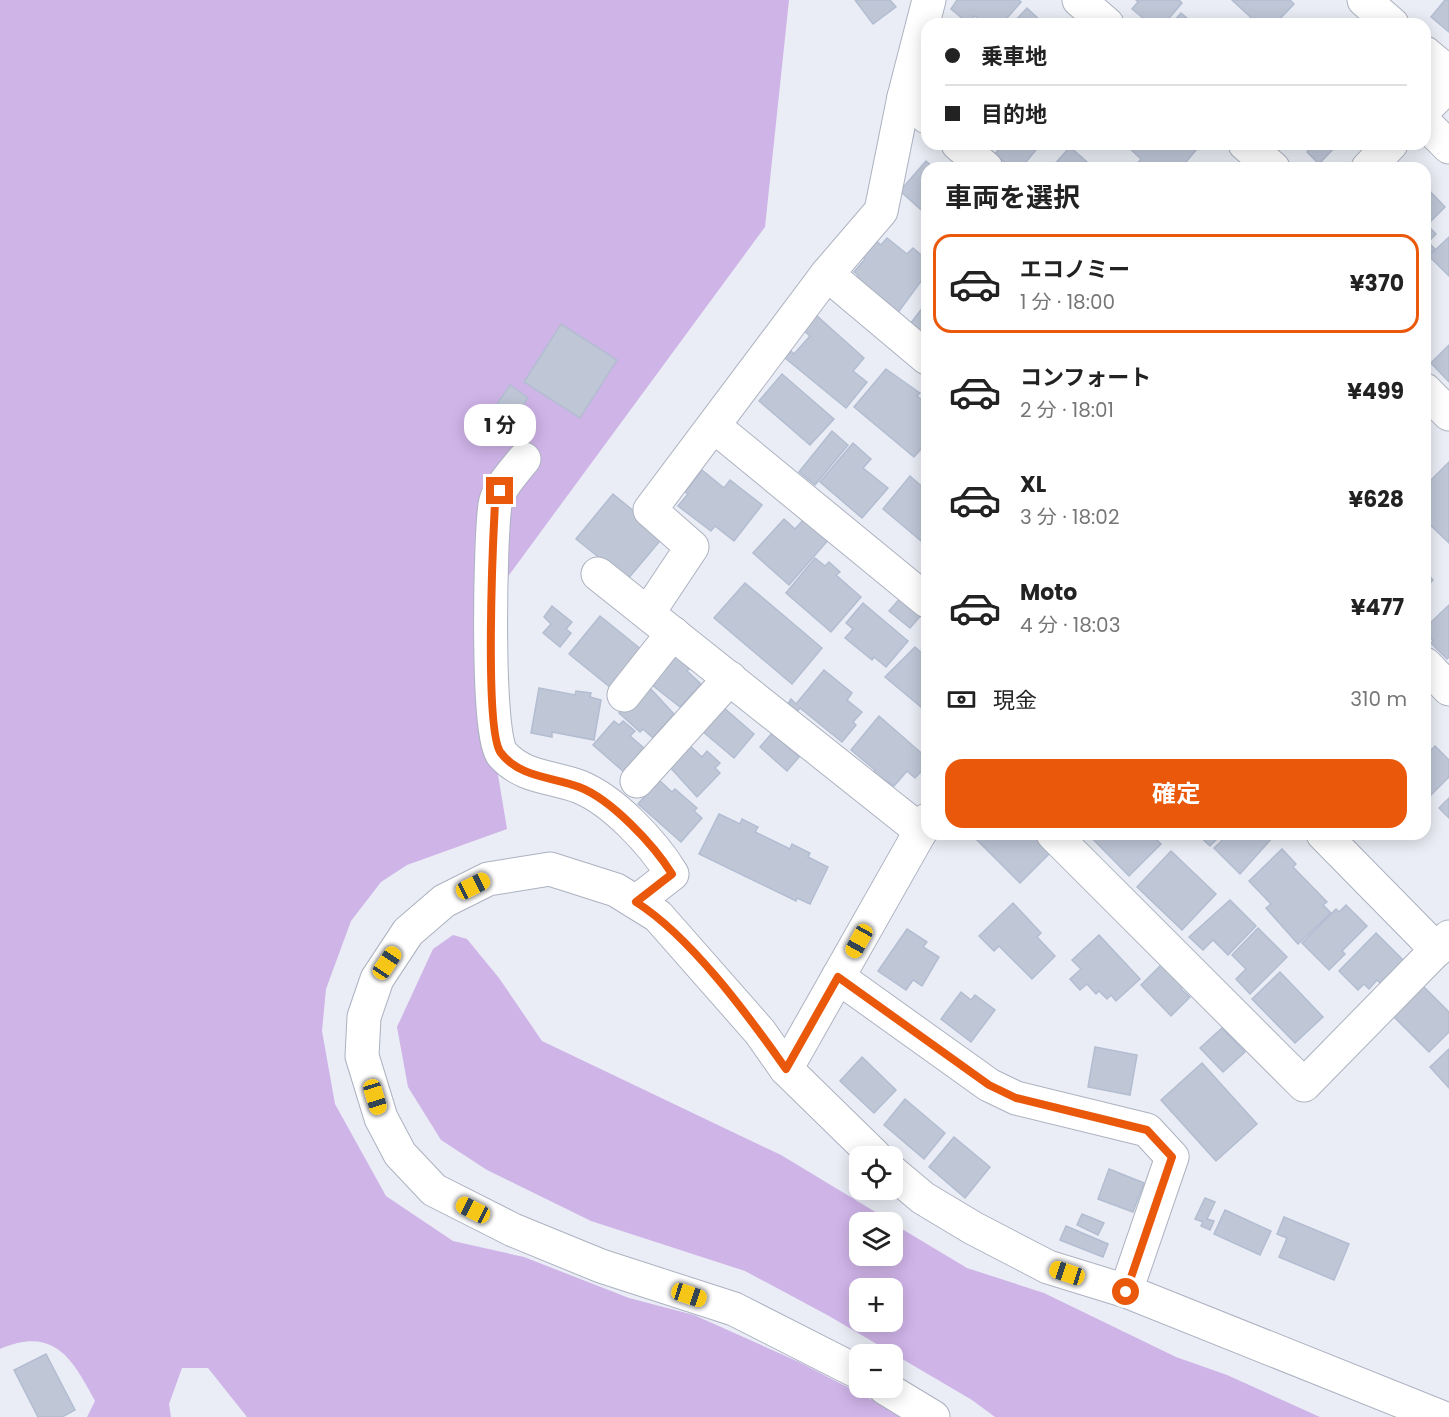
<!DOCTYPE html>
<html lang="ja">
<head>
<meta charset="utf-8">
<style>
	body { margin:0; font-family:Poppins,"Noto Sans JP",sans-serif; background:#f2f2f2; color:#222; height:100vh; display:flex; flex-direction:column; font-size:22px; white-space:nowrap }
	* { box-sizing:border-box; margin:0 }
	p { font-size:20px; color:#767676 }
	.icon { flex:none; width:33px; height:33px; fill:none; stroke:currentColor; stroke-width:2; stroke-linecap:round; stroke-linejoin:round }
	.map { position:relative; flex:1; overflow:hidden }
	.side { position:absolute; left:921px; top:162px; width:510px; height:678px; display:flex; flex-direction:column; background:#fff; border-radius:18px; box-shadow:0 3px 15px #0003 }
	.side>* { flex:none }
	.top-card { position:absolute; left:921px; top:18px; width:510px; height:132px; border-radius:18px; box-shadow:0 3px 15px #0003; display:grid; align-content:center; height:132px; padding:0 24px; background:#fff }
	.fabs { position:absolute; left:849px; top:1146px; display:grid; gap:12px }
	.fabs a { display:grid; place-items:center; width:54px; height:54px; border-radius:12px; background:#fff; box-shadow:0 3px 15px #0003; font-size:30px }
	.end { position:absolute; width:27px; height:27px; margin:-14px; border:8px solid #ea580c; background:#fff; box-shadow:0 0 0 3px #fff }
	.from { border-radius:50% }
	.bubble { position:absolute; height:42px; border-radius:18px; background:#fff; box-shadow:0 3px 15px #0003; font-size:20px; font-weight:700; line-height:42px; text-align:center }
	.car { position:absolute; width:18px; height:36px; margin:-18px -9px; border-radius:8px; box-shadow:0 0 4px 2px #0007; background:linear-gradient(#f5c518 24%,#345 0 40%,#f5c518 0 76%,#345 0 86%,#f5c518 0) }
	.top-card b { display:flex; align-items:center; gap:21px; height:57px; font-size:22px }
	.top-card b+b { border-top:2px solid #e0e0e0 }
	.top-card i { width:15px; height:15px; background:#222 }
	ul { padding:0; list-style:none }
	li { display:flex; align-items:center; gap:18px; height:99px; margin:0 12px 9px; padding:0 12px; border:3px solid transparent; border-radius:18px }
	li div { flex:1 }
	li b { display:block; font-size:22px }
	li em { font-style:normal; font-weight:700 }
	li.current { border-color:#ea580c }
	li>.icon { width:54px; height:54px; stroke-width:1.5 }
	h2 { padding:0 24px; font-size:27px; line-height:72px }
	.pay { display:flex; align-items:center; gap:15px; height:66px; padding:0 24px; font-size:22px }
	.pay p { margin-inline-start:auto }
	.action { display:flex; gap:12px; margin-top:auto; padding:12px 24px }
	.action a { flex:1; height:69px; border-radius:18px; background:#ea580c; color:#fff; font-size:24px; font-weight:700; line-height:69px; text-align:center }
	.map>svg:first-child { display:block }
</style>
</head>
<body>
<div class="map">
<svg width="1449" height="1417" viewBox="0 0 1449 1417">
	<rect width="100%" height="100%" fill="#eaedf5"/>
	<g fill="#cfb4e8" fill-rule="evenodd">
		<path d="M0,0H789L765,227L473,624L507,829L407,865L381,882L351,921L326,989L322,1031L335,1104L386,1196L453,1241L524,1257L629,1298L694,1315L799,1362L905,1417H247L208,1368H182L169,1404L171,1417H87L95,1401C72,1358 54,1326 0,1349Z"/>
		<path d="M453,935L467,939L499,978L542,1041L781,1155L892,1222H860V1256H892V1223L967,1268L1044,1293L1176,1357L1227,1375L1320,1417H995L972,1400L829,1316L745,1271L591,1221L487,1170L441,1140L408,1087L397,1027L433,949ZM860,1288H892V1322H860Z"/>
	</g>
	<g fill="#bfc7d7" stroke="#b3bdd1" stroke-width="1.5">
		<path d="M855,0H890L896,7L873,24Z"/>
		<path d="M1019,0L1021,2L1002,24H985L975,16L968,23L951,9L957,0Z"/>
		<path d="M1136,0H1179L1182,3L1164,24L1157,21L1150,24L1132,9L1138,2Z"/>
		<path d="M1232,0H1290L1294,4L1275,24H1258Z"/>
		<path d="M1445,0H1449V32L1431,17Z"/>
		<path d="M1027,8L1043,23L1012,24Z"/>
		<path d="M1181,13L1194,24H1171Z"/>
		<path d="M993,144H1041L1021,168H1011L995,154L999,149Z"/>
		<path d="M1125,144H1189L1196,150L1181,168H1140L1136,165L1141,159Z"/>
		<path d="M1309,144H1338L1319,164L1307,152L1312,146Z"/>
		<path d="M1070,147L1087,162L1084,168H1051Z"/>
		<path d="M926,161L934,168H927V215L900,191Z"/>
		<path d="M1425,186L1445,207L1427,225L1436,234L1428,242L1435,249L1428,255L1425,252Z"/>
		<path d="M1449,237V276L1429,256Z"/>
		<path d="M873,238L881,245L887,238L907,254L913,248L927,260V273L897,314L855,279L858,275L854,272L865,259L859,255Z"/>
		<path d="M927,302V337L910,324Z"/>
		<path d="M816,315L864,358L853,371L867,382L846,408L785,358L791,351L794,354L810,336L803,330Z"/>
		<path d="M561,324L617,360L580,418L524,382Z"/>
		<path d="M1449,345V382L1431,363Z"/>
		<path d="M886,369L920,393L917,396L927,404V442L914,457L854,407Z"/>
		<path d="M782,374L834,419L810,445L759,401Z"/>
		<path d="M510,385L528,398L515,417L497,404Z"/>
		<path d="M832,431L848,445L815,485L799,472Z"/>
		<path d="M853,443L871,459L863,468L888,488L862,518L820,482Z"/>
		<path d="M1449,462V543L1425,520V486Z"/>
		<path d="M702,470L724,488L730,480L762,505L734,541L715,526L711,531L678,506L688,494L685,492Z"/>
		<path d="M910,476L927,491V546L883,509Z"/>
		<path d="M613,494L664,536L627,580L576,539Z"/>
		<path d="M805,518L829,539L789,585L753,553L784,519L795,529Z"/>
		<path d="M815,558L825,566L829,562L840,572L836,575L861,597L831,632L786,593Z"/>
		<path d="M1425,571L1433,580L1425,588Z"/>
		<path d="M745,583L822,648L792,684L714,618Z"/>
		<path d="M903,595L923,613L910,628L889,611Z"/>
		<path d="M863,603L908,641L886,667L874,657L872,660L845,638L853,629L846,623Z"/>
		<path d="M1449,605V657L1447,659L1431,643L1433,641L1425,628Z"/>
		<path d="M552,606L572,622L566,629L571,633L560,647L543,633L551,624L544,617Z"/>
		<path d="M600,616L642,650L611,688L569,654Z"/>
		<path d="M915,647L927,658V712L885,677Z"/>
		<path d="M675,654L690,668L687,671L701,684L680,707L647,681Z"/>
		<path d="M824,670L852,693L847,700L862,712L853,722L856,725L842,742L800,708L795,714L786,707L791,699L796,704Z"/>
		<path d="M648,686L674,714L653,738L643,729L640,732L619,713L640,690Z"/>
		<path d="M539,688L575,695L576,691L591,693L590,697L601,700L594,740L552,732V737L531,733Z"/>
		<path d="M723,707L754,734L734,758L702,731Z"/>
		<path d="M879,716L927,758V765L915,778L907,771L894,786L873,773L875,770L851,750Z"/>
		<path d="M614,721L619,725L623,721L635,731L630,736L644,748L624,772L593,745Z"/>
		<path d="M772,733L799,757L787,771L760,747Z"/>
		<path d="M689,745L702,757L707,751L720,763L715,768L720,773L697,797L669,766Z"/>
		<path d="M1435,746L1449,760V777L1428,798L1425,795V756Z"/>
		<path d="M659,780L672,792L675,789L697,808L694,811L702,818L681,842L638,804Z"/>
		<path d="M1449,798V818L1439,808Z"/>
		<path d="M719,814L740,824L742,819L758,827L755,832L790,849L792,844L810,853L808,857L828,867L810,904L797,898L796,901L699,854Z"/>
		<path d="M971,834H1033L1051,852L1020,883Z"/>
		<path d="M1088,834H1151L1161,844L1129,876Z"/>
		<path d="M1197,834H1222L1210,846Z"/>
		<path d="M1229,834H1268L1272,838L1240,874L1214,848Z"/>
		<path d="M1282,849L1296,864L1293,867L1327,902L1323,905L1331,913L1298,944L1266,908L1271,904L1249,881Z"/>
		<path d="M1171,851L1216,894L1182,930L1137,887Z"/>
		<path d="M1230,900L1256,926L1228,955L1213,940L1203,950L1189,937Z"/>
		<path d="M1013,903L1041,933L1037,937L1055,956L1032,979L999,946L994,951L979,936Z"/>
		<path d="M1346,905L1367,926L1342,951L1345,954L1329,970L1302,943L1336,909L1339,912Z"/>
		<path d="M1258,928L1287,957L1250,994L1236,979L1246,969L1232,955Z"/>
		<path d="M907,929L927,942L923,947L939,957L922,986L913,980L906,990L878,971Z"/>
		<path d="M1376,933L1404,961L1381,984L1377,980L1369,989L1364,984L1358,990L1339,971Z"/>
		<path d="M1099,935L1140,979L1116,1001L1111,995L1107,999L1099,991L1096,994L1087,984L1080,990L1070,979L1081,969L1072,960Z"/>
		<path d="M1162,964L1184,986L1181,989L1190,997L1171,1016L1141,985Z"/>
		<path d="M1280,972L1323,1017L1295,1043L1252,999Z"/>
		<path d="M1423,986L1449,1012V1032L1429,1052L1392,1015Z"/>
		<path d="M961,992L971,1000L975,995L995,1010L971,1042L941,1019Z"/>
		<path d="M1222,1028L1245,1052L1223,1072L1200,1048Z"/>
		<path d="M1095,1047L1137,1055L1130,1095L1088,1087Z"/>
		<path d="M1449,1049V1088L1430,1067Z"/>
		<path d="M862,1057L896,1090L874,1113L840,1081Z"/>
		<path d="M1202,1063L1257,1124L1216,1161L1161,1100Z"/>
		<path d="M905,1099L945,1133L924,1159L884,1125Z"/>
		<path d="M954,1137L990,1167L965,1198L929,1167Z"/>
		<path d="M1109,1169L1144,1183L1133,1212L1098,1199Z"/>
		<path d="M1205,1198L1215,1202L1207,1219L1214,1221L1210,1230L1201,1226L1203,1222L1195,1219Z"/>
		<path d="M1225,1210L1271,1231L1260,1255L1214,1234Z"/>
		<path d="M1082,1214L1104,1223L1098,1235L1077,1225Z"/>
		<path d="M1284,1217L1349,1244L1334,1280L1279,1257L1287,1238L1277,1234Z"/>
		<path d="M1066,1226L1108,1244L1103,1257L1060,1240Z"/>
		<path d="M46,1354L75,1410L62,1417H38L14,1370Z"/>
	</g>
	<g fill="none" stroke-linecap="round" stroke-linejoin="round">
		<g stroke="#acb2c0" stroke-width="35">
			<g id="minor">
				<path d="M1079,0L1107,24"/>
				<path d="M1364,0L1392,24"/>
				<path d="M1425,53L1449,73"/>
				<path d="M904,97L927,117"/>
				<path d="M1425,123L1449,147"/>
				<path d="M958,144L986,168"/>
				<path d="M1245,144L1273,168"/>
				<path d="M827,274L927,358"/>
				<path d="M1425,390L1449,414"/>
				<path d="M715,427L927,601"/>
				<path d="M524,459C514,472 497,489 495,505C490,537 486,736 502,754C524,779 553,776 580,787C614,801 653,843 672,874L636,902"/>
				<path d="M598,574L921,831"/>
				<path d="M648,613L692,547L650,510L827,274L881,211L904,97L929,0"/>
				<path d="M1425,664L1449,689"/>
				<path d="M624,695L673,633"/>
				<path d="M637,781L730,678"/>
				<path d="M1053,834L1304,1085L1449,937"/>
				<path d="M1323,834L1437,950"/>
				<path d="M838,977L989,1085L1016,1098L1147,1130L1172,1157L1126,1291"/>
			</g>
		</g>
		<g stroke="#acb2c0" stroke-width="35">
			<g id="tertiary">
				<path d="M1425,109L1449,85"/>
				<path d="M1368,168L1391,144"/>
				<path d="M786,1069L927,820"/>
				<path d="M892,1172L923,1198L973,1228L1048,1267L1126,1291L1441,1417"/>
				<path d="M860,1373L734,1309L601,1266L513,1230L434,1190L400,1154L381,1118L362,1056L364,1017L377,979L408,932L444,901L488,879L550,869L616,890L658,916L760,1032L786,1069L875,1156"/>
				<path d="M885,1388L933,1417"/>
			</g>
		</g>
		<use href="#minor" stroke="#fff" stroke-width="33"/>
		<use href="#tertiary" stroke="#fff" stroke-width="33"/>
	</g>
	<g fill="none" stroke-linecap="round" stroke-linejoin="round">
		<path stroke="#ea580c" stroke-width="8" d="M500,491L495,503C493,540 484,732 501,753C520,778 554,777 579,787C611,799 654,845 672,874L636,902C691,937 748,1015 786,1069L838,977L989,1085L1016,1098L1147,1130L1172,1157L1126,1292"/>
	</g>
</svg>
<div class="fabs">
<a><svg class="icon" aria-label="locate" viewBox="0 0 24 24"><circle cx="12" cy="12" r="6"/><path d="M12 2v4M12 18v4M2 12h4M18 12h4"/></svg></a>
<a><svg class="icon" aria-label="layers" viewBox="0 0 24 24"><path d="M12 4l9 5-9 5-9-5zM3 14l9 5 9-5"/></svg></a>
<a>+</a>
<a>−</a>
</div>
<i class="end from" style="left:1126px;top:1292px"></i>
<i class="end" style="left:500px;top:491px"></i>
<div class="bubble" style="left:464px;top:404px;width:72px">1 分</div>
<i class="car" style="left:473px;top:886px;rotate:63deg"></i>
<i class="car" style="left:859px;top:941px;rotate:209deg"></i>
<i class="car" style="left:387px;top:963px;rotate:34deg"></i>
<i class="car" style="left:375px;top:1097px;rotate:163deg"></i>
<i class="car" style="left:473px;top:1210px;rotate:297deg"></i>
<i class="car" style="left:1067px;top:1273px;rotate:288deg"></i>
<i class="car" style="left:689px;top:1295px;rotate:108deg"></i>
<div class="top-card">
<b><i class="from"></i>乗車地</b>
<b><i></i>目的地</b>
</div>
<section class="side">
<h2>車両を選択</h2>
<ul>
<li class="current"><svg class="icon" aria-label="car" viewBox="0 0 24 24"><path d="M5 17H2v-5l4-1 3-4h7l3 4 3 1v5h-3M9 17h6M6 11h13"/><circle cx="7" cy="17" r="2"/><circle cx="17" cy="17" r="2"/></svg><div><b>エコノミー</b><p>1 分 · 18:00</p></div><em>¥370</em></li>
<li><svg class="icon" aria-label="car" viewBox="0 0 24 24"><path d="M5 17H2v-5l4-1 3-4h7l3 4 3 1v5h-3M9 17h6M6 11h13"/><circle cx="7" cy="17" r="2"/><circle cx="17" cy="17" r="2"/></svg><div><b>コンフォート</b><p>2 分 · 18:01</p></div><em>¥499</em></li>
<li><svg class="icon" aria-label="car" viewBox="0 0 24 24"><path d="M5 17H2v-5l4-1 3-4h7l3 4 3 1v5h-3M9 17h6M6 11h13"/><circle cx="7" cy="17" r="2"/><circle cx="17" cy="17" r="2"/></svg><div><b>XL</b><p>3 分 · 18:02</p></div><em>¥628</em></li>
<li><svg class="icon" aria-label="car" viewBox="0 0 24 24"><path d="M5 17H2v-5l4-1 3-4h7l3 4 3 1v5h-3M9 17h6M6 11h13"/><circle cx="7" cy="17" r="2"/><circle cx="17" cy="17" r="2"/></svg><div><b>Moto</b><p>4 分 · 18:03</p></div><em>¥477</em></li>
</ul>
<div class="pay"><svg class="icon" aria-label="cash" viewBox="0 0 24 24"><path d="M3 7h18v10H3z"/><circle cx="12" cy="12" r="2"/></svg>現金<p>310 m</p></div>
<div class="action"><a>確定</a></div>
</section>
</div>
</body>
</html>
